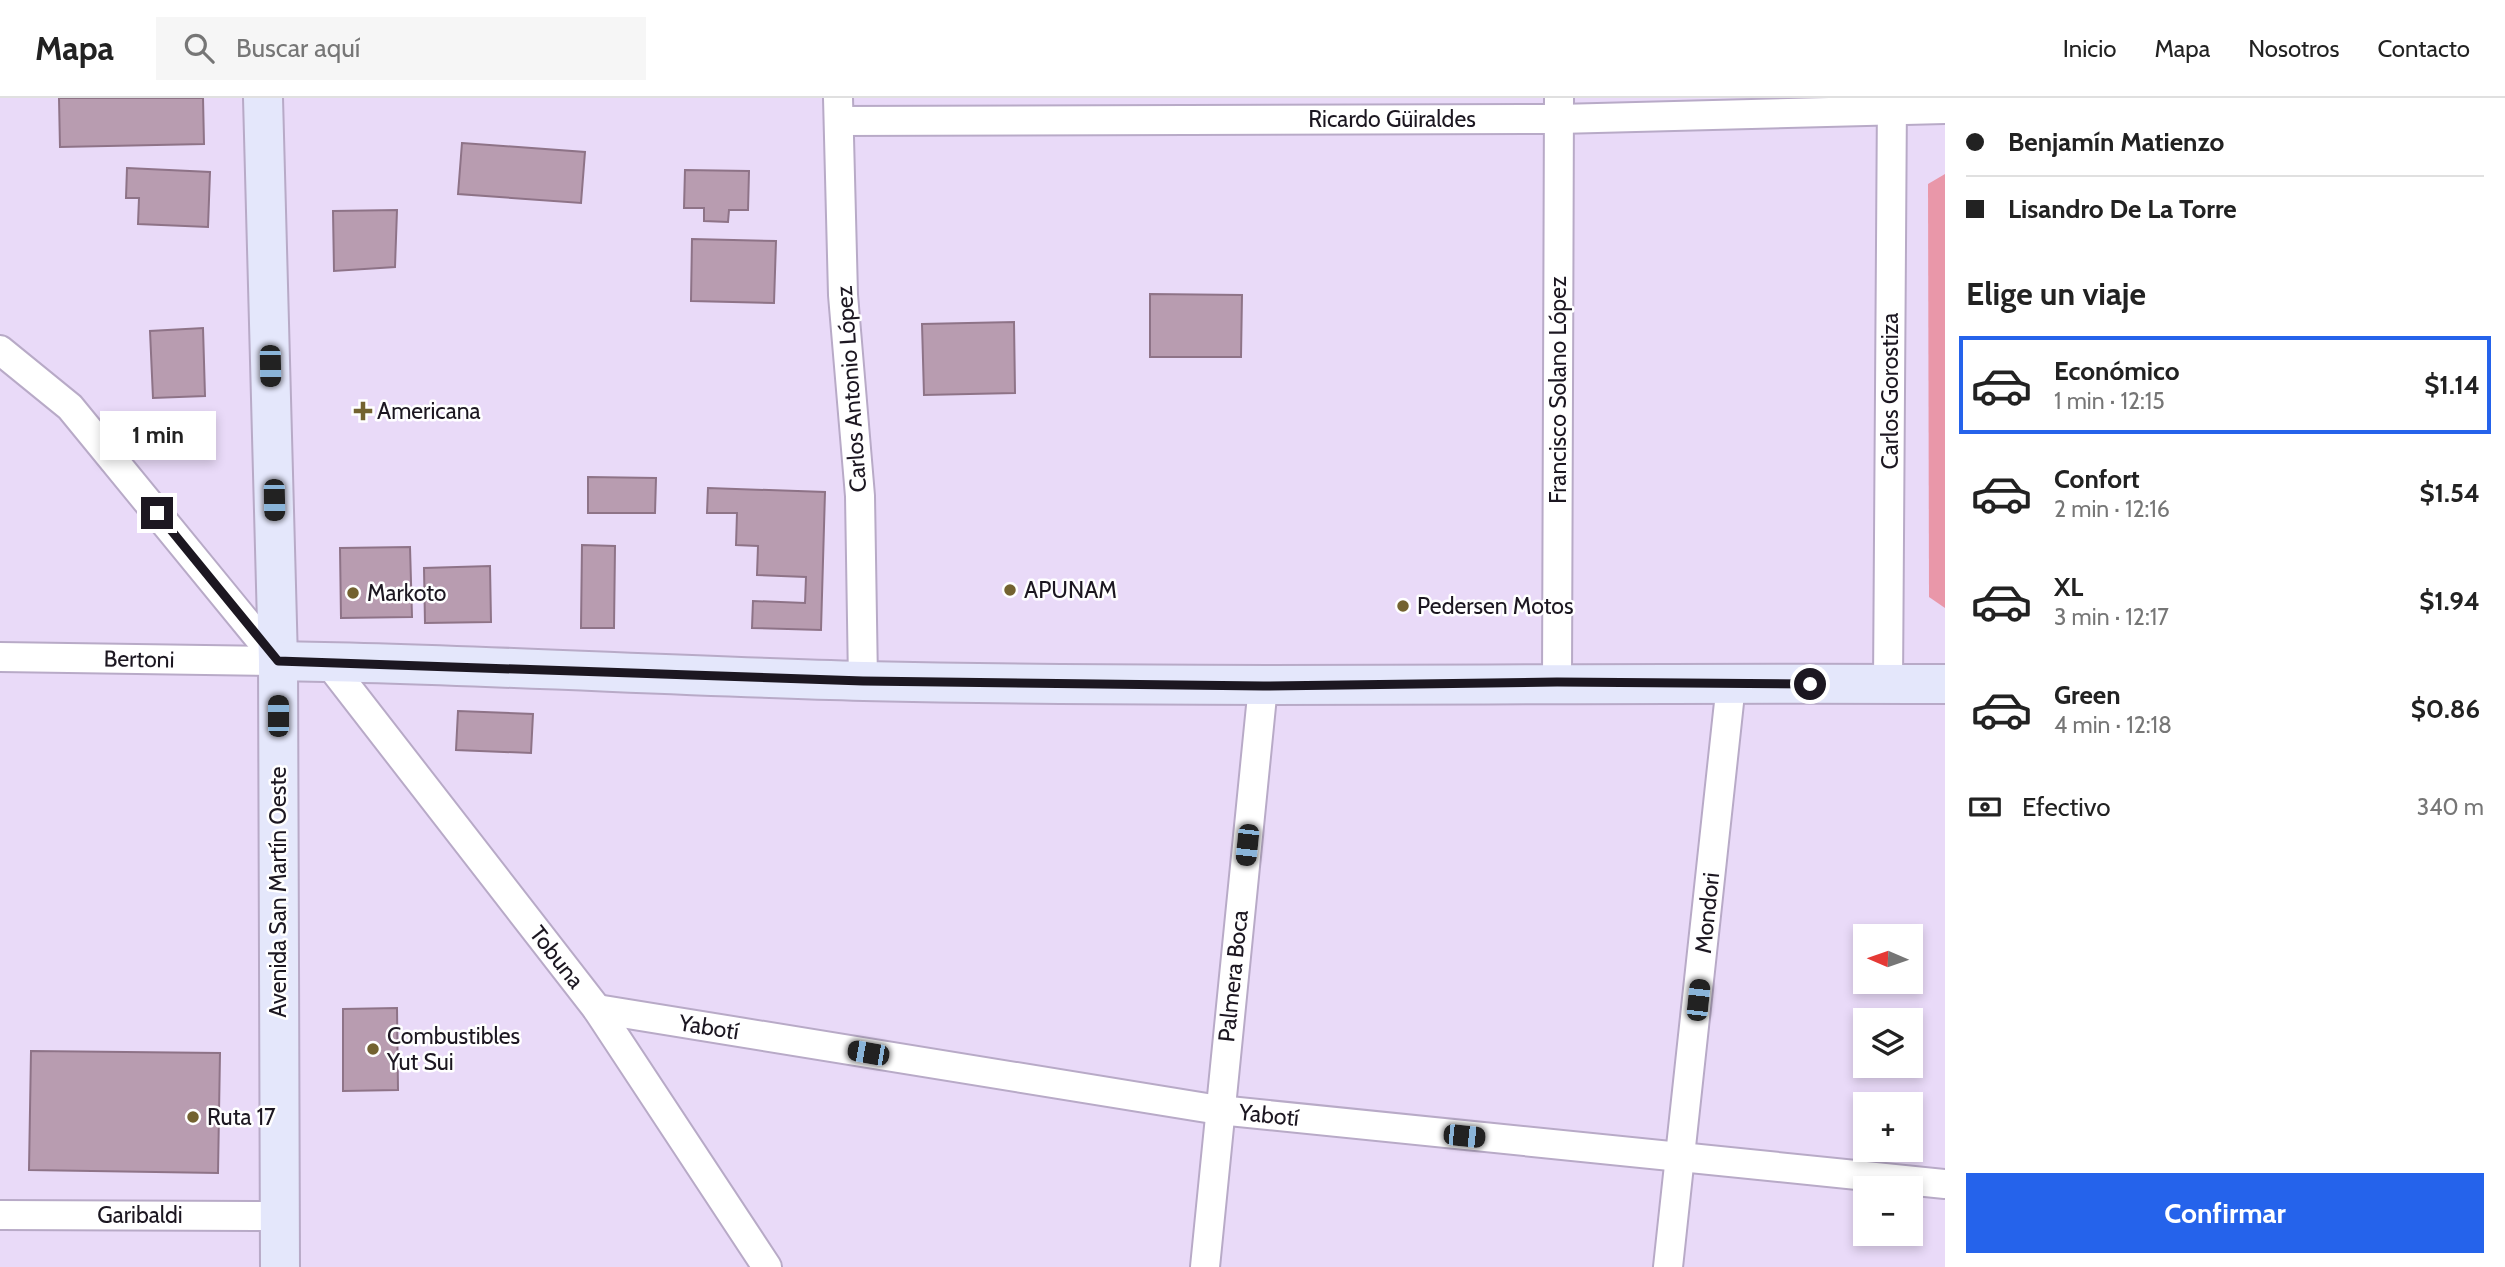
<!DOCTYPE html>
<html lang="es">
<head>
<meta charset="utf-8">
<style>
	body { margin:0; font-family:Cabin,sans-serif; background:#f6f6f6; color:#222; height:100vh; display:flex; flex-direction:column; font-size:26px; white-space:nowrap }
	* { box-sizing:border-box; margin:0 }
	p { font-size:23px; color:#767676 }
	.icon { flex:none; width:38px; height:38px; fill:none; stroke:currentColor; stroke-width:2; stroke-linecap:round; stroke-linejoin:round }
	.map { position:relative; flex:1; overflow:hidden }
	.panel { display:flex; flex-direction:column; background:#fff; width:560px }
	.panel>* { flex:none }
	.top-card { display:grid; align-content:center; height:154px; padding:0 21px; background:#fff }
	.needle { width:46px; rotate:272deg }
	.fabs { position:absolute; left:1853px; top:826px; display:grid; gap:14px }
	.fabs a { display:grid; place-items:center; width:70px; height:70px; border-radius:0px; background:#fff; box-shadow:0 4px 10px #0003; font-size:35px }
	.end { position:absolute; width:32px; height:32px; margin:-16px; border:9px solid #1c1721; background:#fff; box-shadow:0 0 0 4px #fff }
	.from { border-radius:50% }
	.bubble { position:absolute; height:49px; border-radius:0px; background:#fff; box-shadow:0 4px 10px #0003; font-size:23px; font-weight:800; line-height:49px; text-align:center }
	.car { position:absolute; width:21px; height:42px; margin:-21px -10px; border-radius:9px; box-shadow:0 0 5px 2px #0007; background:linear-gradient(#222 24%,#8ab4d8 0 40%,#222 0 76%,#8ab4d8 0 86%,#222 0) }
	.top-card b { display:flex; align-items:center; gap:24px; height:66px; font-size:26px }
	.top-card b+b { border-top:2px solid #e0e0e0 }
	.top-card i { width:18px; height:18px; background:#222 }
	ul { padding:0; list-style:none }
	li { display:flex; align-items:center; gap:21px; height:98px; margin:0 14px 10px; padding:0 7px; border:4px solid transparent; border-radius:0px }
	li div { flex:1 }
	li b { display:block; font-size:26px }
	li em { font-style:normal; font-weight:800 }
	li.on { border-color:#2563eb }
	li>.icon { width:63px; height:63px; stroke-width:1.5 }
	h2 { padding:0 21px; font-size:32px; line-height:84px }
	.pay { display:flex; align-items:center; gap:18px; height:77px; padding:0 21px; font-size:26px }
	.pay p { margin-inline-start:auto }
	.cta { display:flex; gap:14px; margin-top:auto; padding:14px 21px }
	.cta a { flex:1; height:80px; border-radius:0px; background:#2563eb; color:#fff; font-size:28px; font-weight:800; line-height:80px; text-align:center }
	header { display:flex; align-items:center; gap:42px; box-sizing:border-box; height:98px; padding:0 35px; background:#fff; border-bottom:2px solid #e0e0e0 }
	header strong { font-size:33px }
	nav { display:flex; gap:38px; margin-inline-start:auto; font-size:24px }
	.search { width:490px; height:63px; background:#f6f6f6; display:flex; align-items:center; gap:18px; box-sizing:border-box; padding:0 24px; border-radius:0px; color:#767676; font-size:26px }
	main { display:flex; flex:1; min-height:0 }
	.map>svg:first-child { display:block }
</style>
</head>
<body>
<header>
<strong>Mapa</strong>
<div class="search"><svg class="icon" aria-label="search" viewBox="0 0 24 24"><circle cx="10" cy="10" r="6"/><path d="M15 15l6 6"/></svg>Buscar aquí</div>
<nav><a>Inicio</a><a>Mapa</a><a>Nosotros</a><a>Contacto</a></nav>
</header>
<main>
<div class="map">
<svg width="1945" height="1169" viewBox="0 0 1945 1169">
	<rect width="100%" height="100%" fill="#e9daf8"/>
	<path fill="#e997a9" d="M1945,76V510L1929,499L1928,86Z"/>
	<g fill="#b89cb0" stroke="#8e7387" stroke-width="2">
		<path d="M59,0H203L204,46L60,49Z"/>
		<path d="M462,45L585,54L581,105L458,96Z"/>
		<path d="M127,70L210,74L208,129L138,126L139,100H126Z"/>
		<path d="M685,72L749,73L748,112H729L728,124L704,123V110H684Z"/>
		<path d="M397,112L395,169L334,173L333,113Z"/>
		<path d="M692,141L776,143L774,205L691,203Z"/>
		<path d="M1150,196L1242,197L1241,259H1150Z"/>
		<path d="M1014,224L1015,295L924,297L922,226Z"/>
		<path d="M203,230L205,298L153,300L150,233Z"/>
		<path d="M588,379L656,380L655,415H588Z"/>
		<path d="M708,390L825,394L821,532L752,530L753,503L805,505L806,479L757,477L758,448L736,447L737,415H707Z"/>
		<path d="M582,447L615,448L614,530H581Z"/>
		<path d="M410,449L412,519L341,520L340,450Z"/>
		<path d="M490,468L491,524L425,525L424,470Z"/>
		<path d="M458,613L533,616L531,655L456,652Z"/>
		<path d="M397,910L398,992L343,993V911Z"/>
		<path d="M31,953L220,955L218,1075L29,1072Z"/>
	</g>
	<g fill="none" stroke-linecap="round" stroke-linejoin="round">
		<g stroke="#b8aac7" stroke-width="32">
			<g id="minor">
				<path d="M838,0L843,197L860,398L863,583"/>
				<path d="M839,23L1559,21L1945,11"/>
				<path d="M0,252L70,309L278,563"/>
				<path d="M0,559L278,563"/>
				<path d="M327,563L597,911L767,1169"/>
				<path d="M1557,584L1559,0"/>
				<path d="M1888,586L1892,0"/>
				<path d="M597,911L1219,1012L1945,1086"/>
				<path d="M0,1117L279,1118"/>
				<path d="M1205,1169L1263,588"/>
				<path d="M1668,1169L1731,586"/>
			</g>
		</g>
		<g stroke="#b8aac7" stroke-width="42">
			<g id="secondary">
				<path d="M263,0L278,563L280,1169"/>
				<path d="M278,563C473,566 669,578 864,583C1224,591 1585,584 1945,586"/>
			</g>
		</g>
		<use href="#minor" stroke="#fff" stroke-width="28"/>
		<use href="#secondary" stroke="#e4e7fb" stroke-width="38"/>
	</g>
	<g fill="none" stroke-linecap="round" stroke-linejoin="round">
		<path stroke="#1c1721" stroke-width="9" d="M157,415L278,563L863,583L1263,588L1557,584L1810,586"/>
	</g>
	<g fill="#736230" stroke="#fff" stroke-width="2.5">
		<path d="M359.5 302.5h7v7h7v7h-7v7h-7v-7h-7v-7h7z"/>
		<circle cx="1010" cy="492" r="7"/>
		<circle cx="353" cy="495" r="7"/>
		<circle cx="1403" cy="508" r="7"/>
		<circle cx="373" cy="951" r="7"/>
		<circle cx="193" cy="1019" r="7"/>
	</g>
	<g text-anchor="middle" stroke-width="5" stroke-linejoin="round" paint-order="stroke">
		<g font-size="23" fill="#1c1721" stroke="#fff">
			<text x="1392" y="29">Ricardo Güiraldes</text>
			<text transform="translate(851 291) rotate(-94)" y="8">Carlos Antonio López</text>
			<text transform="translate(1558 292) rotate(-90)" y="8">Francisco Solano López</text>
			<text transform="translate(1890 293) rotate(-90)" y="8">Carlos Gorostiza</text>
			<text transform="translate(139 561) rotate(1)" y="8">Bertoni</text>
			<text transform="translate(278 794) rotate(-90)" y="8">Avenida San Martín Oeste</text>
			<text transform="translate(1707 815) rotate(-84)" y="8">Mondori</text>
			<text transform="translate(557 859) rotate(52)" y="8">Tobuna</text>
			<text transform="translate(1233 878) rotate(-84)" y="8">Palmera Boca</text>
			<text transform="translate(709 929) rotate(9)" y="8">Yabotí</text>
			<text transform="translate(1269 1017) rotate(6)" y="8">Yabotí</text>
			<text x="140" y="1125">Garibaldi</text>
		</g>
		<g font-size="23" fill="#1c1721" stroke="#fff" text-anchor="start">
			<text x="377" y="321">Americana</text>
			<text x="1024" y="500">APUNAM</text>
			<text x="367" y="503">Markoto</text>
			<text x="1417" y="516">Pedersen Motos</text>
			<text x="387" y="946">Combustibles<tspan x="387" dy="26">Yut Sui</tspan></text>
			<text x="207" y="1027">Ruta 17</text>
		</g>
	</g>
</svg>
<div class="fabs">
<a><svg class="needle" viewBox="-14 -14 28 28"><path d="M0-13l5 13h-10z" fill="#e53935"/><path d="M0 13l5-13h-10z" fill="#767676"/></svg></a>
<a><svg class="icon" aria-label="layers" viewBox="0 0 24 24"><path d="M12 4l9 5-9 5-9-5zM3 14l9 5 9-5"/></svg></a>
<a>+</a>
<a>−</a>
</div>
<i class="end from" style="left:1810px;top:586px"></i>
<i class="end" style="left:157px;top:415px"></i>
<div class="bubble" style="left:100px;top:313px;width:116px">1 min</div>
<i class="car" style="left:270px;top:268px;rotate:179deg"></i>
<i class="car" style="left:274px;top:402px;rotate:179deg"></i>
<i class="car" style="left:278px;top:618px;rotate:0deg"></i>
<i class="car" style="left:1247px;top:747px;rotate:186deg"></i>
<i class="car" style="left:1698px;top:902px;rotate:6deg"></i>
<i class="car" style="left:868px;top:955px;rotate:280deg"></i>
<i class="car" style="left:1464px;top:1038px;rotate:96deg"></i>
</div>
<section class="panel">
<div class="top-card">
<b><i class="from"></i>Benjamín Matienzo</b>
<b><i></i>Lisandro De La Torre</b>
</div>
<h2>Elige un viaje</h2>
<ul>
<li class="on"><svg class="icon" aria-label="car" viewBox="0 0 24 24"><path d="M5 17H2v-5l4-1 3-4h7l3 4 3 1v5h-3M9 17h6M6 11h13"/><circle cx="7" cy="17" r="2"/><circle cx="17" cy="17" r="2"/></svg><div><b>Económico</b><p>1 min · 12:15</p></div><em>$1.14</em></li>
<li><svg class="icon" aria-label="car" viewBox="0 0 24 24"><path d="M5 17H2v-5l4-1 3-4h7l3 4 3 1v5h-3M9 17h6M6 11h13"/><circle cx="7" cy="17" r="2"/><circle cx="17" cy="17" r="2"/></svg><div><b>Confort</b><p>2 min · 12:16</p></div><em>$1.54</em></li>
<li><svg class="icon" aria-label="car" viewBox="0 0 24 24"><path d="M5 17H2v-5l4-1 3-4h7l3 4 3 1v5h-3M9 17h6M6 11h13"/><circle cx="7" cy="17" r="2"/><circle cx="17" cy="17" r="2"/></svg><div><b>XL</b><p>3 min · 12:17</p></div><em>$1.94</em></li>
<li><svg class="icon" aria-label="car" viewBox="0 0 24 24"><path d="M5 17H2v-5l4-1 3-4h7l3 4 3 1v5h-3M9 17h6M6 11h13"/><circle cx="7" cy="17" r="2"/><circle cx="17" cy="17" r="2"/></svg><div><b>Green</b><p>4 min · 12:18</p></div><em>$0.86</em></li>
</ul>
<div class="pay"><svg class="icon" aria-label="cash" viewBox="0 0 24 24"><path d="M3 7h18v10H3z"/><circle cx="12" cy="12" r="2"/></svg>Efectivo<p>340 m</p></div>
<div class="cta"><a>Confirmar</a></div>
</section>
</main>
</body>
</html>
